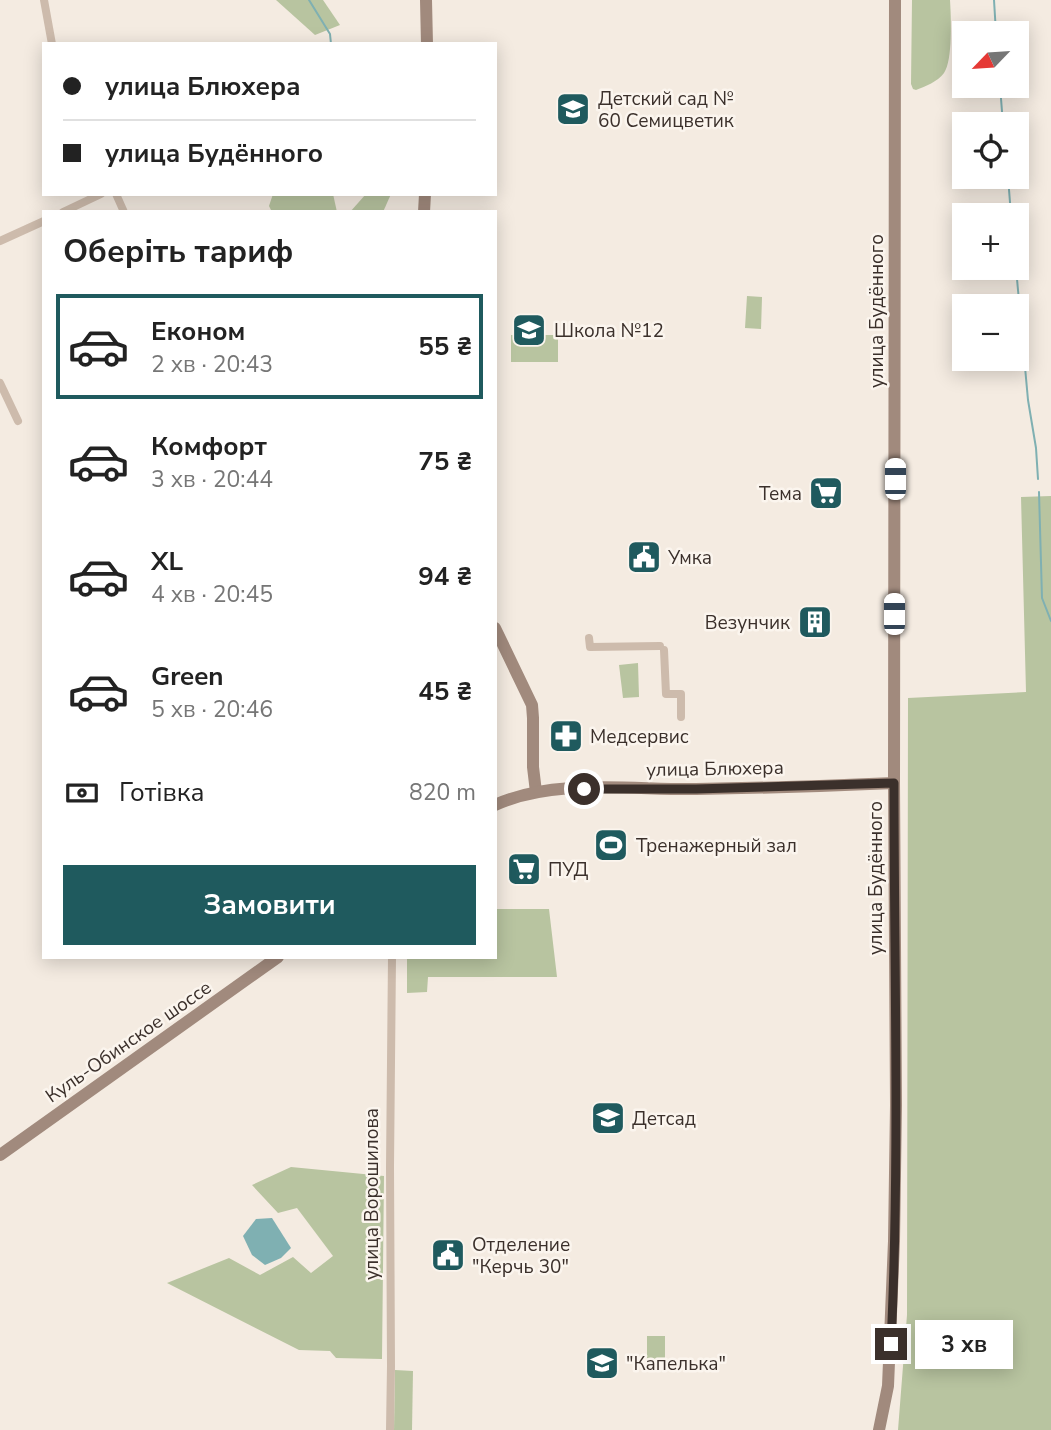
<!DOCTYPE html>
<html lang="uk">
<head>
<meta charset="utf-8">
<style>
	body { margin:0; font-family:"Nunito Sans",sans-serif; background:#f6f6f6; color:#222; height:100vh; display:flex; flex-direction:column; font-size:26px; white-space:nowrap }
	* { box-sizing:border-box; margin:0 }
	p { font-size:23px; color:#767676 }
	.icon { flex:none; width:38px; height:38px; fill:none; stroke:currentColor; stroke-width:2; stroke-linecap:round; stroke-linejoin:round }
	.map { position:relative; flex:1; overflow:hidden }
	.details { position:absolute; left:42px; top:210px; width:455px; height:749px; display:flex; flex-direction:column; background:#fff; border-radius:0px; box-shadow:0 4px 18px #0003 }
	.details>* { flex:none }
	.banner { position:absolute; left:42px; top:42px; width:455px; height:154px; border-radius:0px; box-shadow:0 4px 18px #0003; display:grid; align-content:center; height:154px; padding:0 21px; background:#fff }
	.needle { width:46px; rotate:245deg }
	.controls { position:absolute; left:952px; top:21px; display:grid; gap:14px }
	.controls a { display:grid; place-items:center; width:77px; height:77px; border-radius:0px; background:#fff; box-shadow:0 4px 18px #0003; font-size:35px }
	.end { position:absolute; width:32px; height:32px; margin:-16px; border:9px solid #3b302b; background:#fff; box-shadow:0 0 0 4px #fff }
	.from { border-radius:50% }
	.bubble { position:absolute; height:49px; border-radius:0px; background:#fff; box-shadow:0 4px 18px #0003; font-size:23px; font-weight:700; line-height:49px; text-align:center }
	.car { position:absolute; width:21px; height:42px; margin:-21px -10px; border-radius:9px; box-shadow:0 0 5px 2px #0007; background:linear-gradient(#fff 24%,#345 0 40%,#fff 0 76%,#345 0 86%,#fff 0) }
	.banner b { display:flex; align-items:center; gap:24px; height:66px; font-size:26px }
	.banner b+b { border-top:2px solid #e0e0e0 }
	.banner i { width:18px; height:18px; background:#222 }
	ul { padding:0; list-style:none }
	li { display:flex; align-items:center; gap:21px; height:105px; margin:0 14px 10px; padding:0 7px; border:4px solid transparent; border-radius:0px }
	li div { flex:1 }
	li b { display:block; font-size:26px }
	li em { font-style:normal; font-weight:700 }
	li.selected { border-color:#1f5a5e }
	li>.icon { width:63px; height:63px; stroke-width:1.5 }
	h2 { padding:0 21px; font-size:32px; line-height:84px }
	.pay { display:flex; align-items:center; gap:18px; height:77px; padding:0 21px; font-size:26px }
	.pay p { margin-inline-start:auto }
	.cta { display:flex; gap:14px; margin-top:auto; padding:14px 21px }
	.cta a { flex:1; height:80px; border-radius:0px; background:#1f5a5e; color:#fff; font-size:28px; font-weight:700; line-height:80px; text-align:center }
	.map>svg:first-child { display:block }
</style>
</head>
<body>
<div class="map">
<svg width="1051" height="1430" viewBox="0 0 1051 1430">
	<rect width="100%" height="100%" fill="#f4ebe1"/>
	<g fill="#b8c4a0">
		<path d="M276,0H323L340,25L315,35Z"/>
		<path d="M912,0H950C951,15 953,61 944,73C937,82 926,86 916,90L913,89L911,84Z"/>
		<path d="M273,194H333L337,212H272L269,206Z"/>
		<path d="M366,194H391L383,212H350Z"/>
		<path d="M747,296L762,297L761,329L745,328Z"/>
		<rect x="511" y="335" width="47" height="27"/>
		<path d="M1051,496V1430H898L907,1315L908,698L1026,692L1021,497Z"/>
		<path d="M638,663L639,697L623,698L619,665Z"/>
		<path d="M495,909H549L557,977H428L427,992L407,993V957H495Z"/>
		<path d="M291,1167L384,1176L382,1359L336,1358L330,1351L299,1350L167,1283L229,1258L260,1275L293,1257L311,1273L333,1256L297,1208L278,1213L252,1185Z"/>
		<path d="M647,1336H665V1365L647,1366Z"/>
		<path d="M395,1370L413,1371L412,1430H394Z"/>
	</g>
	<path fill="#7fb0b2" d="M272,1218L291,1248L281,1258L265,1265L252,1255L243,1236L256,1219Z"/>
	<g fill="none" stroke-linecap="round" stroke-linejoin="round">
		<g stroke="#7fb0b2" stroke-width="2">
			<path d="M309,0L330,34L331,44"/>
			<path d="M994,0L996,33"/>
			<path d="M1000,86L1003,124"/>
			<path d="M1008,177L1011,215"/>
			<path d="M1016,268L1028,400L1036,448L1038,479"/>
			<path d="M1039,492L1042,598L1051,621"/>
		</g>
		<g stroke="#cdbbac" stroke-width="8">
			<path d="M44,0L52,44"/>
			<path d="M116,194L124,212"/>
			<path d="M63,212L101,194"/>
			<path d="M0,241L44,221"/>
			<path d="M0,383L18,421"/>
			<path d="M589,638L590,647L660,646"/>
			<path d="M664,650L666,694H681V717"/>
			<path d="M390,1430L391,1366L390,1167L392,957"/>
		</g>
		<g stroke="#a18a7d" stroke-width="12">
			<path d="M426,0L427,44"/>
			<path d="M424,212L425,194"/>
			<path d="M495,628L532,705L533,718V767L536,792"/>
			<path d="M495,805C554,778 633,790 696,789C762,788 828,786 894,783"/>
			<path d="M0,1155L278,957"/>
			<path d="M879,1430L888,1386L894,1241L896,1105L894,783L895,0"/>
		</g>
	</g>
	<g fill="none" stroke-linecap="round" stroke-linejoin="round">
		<path stroke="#3b302b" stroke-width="9" d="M584,789H696L894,783C894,970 900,1157 891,1344"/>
	</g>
	<defs>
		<g id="school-square" transform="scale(1.75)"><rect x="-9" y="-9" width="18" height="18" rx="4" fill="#1f5a5e" stroke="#fbf5ee"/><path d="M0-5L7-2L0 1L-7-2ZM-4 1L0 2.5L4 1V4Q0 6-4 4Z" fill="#fff"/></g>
		<g id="supermarket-square" transform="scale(1.75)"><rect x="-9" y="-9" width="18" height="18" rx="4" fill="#1f5a5e" stroke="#fbf5ee"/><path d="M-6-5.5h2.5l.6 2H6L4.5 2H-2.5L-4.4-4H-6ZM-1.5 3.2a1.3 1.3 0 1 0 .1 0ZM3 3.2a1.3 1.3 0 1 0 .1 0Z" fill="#fff"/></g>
		<g id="civic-square" transform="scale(1.75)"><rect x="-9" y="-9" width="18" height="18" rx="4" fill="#1f5a5e" stroke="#fbf5ee"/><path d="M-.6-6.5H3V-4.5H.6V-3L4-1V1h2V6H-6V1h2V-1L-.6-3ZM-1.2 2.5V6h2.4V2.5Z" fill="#fff"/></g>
		<g id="building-square" transform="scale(1.75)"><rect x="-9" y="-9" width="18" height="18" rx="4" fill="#1f5a5e" stroke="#fbf5ee"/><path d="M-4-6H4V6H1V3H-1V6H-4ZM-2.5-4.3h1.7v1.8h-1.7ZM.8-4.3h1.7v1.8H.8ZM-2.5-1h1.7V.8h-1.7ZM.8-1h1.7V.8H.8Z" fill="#fff"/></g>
		<g id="pharmacy-square" transform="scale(1.75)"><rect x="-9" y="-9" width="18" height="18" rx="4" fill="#1f5a5e" stroke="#fbf5ee"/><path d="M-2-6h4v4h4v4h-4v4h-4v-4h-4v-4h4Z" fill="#fff"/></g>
		<g id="stadium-square" transform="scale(1.75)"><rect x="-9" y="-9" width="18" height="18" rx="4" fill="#1f5a5e" stroke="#fbf5ee"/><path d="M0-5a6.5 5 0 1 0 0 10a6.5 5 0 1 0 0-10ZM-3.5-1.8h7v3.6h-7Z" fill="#fff"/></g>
	</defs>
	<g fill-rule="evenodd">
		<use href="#school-square" x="573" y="109"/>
		<use href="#school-square" x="529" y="330"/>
		<use href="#supermarket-square" x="826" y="493"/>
		<use href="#civic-square" x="644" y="557"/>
		<use href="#building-square" x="815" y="622"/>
		<use href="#pharmacy-square" x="566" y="736"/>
		<use href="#stadium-square" x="611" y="845"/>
		<use href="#supermarket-square" x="524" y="869"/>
		<use href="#school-square" x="608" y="1118"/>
		<use href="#civic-square" x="448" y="1255"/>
		<use href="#school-square" x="602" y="1363"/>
	</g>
	<g text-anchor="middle" stroke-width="5" stroke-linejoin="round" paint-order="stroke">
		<g font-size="19" fill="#3b302b" stroke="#fbf5ee" text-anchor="start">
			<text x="598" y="105">Детский сад №<tspan x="598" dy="22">60 Семицветик</tspan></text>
			<text x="554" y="337">Школа №12</text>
			<text x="802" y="500" text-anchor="end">Тема</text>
			<text x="668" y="564">Умка</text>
			<text x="790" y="629" text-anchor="end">Везунчик</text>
			<text x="590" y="743">Медсервис</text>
			<text x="636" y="852">Тренажерный зал</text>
			<text x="548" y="876">ПУД</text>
			<text x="632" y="1125">Детсад</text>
			<text x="472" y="1251">Отделение<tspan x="472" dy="22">"Керчь 30"</tspan></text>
			<text x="626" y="1370">"Капелька"</text>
		</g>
		<g font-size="19" fill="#3b302b" stroke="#fbf5ee">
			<text transform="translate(876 311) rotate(-90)" y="7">улица Будённого</text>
			<text transform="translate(715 768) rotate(-1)" y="7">улица Блюхера</text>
			<text transform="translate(875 878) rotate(-90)" y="7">улица Будённого</text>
			<text transform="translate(128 1041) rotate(-35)" y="7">Куль-Обинское шоссе</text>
			<text transform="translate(371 1194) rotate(-90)" y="7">улица Ворошилова</text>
		</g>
	</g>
</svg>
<div class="controls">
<a><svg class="needle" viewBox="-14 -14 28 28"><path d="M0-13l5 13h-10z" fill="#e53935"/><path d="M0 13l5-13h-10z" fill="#767676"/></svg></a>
<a><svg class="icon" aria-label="locate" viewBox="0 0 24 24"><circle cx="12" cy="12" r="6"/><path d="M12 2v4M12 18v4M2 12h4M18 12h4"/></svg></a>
<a>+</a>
<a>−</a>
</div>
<i class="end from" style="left:584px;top:789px"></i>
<i class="end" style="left:891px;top:1344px"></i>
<div class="bubble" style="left:915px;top:1320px;width:98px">3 хв</div>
<i class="car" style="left:895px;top:479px;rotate:0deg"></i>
<i class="car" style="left:894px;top:614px;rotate:0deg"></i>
<div class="banner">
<b><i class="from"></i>улица Блюхера</b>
<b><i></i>улица Будённого</b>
</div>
<section class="details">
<h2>Оберіть тариф</h2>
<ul>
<li class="selected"><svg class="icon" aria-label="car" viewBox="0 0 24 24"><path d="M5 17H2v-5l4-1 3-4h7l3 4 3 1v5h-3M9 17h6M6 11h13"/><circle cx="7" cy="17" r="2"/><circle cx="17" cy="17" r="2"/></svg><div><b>Економ</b><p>2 хв · 20:43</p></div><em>55 ₴</em></li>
<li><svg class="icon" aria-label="car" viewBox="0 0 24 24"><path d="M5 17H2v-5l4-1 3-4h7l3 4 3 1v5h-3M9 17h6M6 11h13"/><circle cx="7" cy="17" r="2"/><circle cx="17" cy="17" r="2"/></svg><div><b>Комфорт</b><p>3 хв · 20:44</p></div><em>75 ₴</em></li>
<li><svg class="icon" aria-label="car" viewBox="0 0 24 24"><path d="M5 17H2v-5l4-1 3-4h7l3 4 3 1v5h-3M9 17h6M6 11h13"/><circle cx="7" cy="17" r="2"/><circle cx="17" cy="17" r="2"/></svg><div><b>XL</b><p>4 хв · 20:45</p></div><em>94 ₴</em></li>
<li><svg class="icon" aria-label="car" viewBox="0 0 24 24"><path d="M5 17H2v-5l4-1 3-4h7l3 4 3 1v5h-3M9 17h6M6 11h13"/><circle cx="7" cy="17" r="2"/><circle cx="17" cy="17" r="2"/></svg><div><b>Green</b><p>5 хв · 20:46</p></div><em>45 ₴</em></li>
</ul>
<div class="pay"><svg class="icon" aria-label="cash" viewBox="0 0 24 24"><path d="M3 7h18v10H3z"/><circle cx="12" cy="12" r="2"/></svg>Готівка<p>820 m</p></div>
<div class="cta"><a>Замовити</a></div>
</section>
</div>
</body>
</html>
